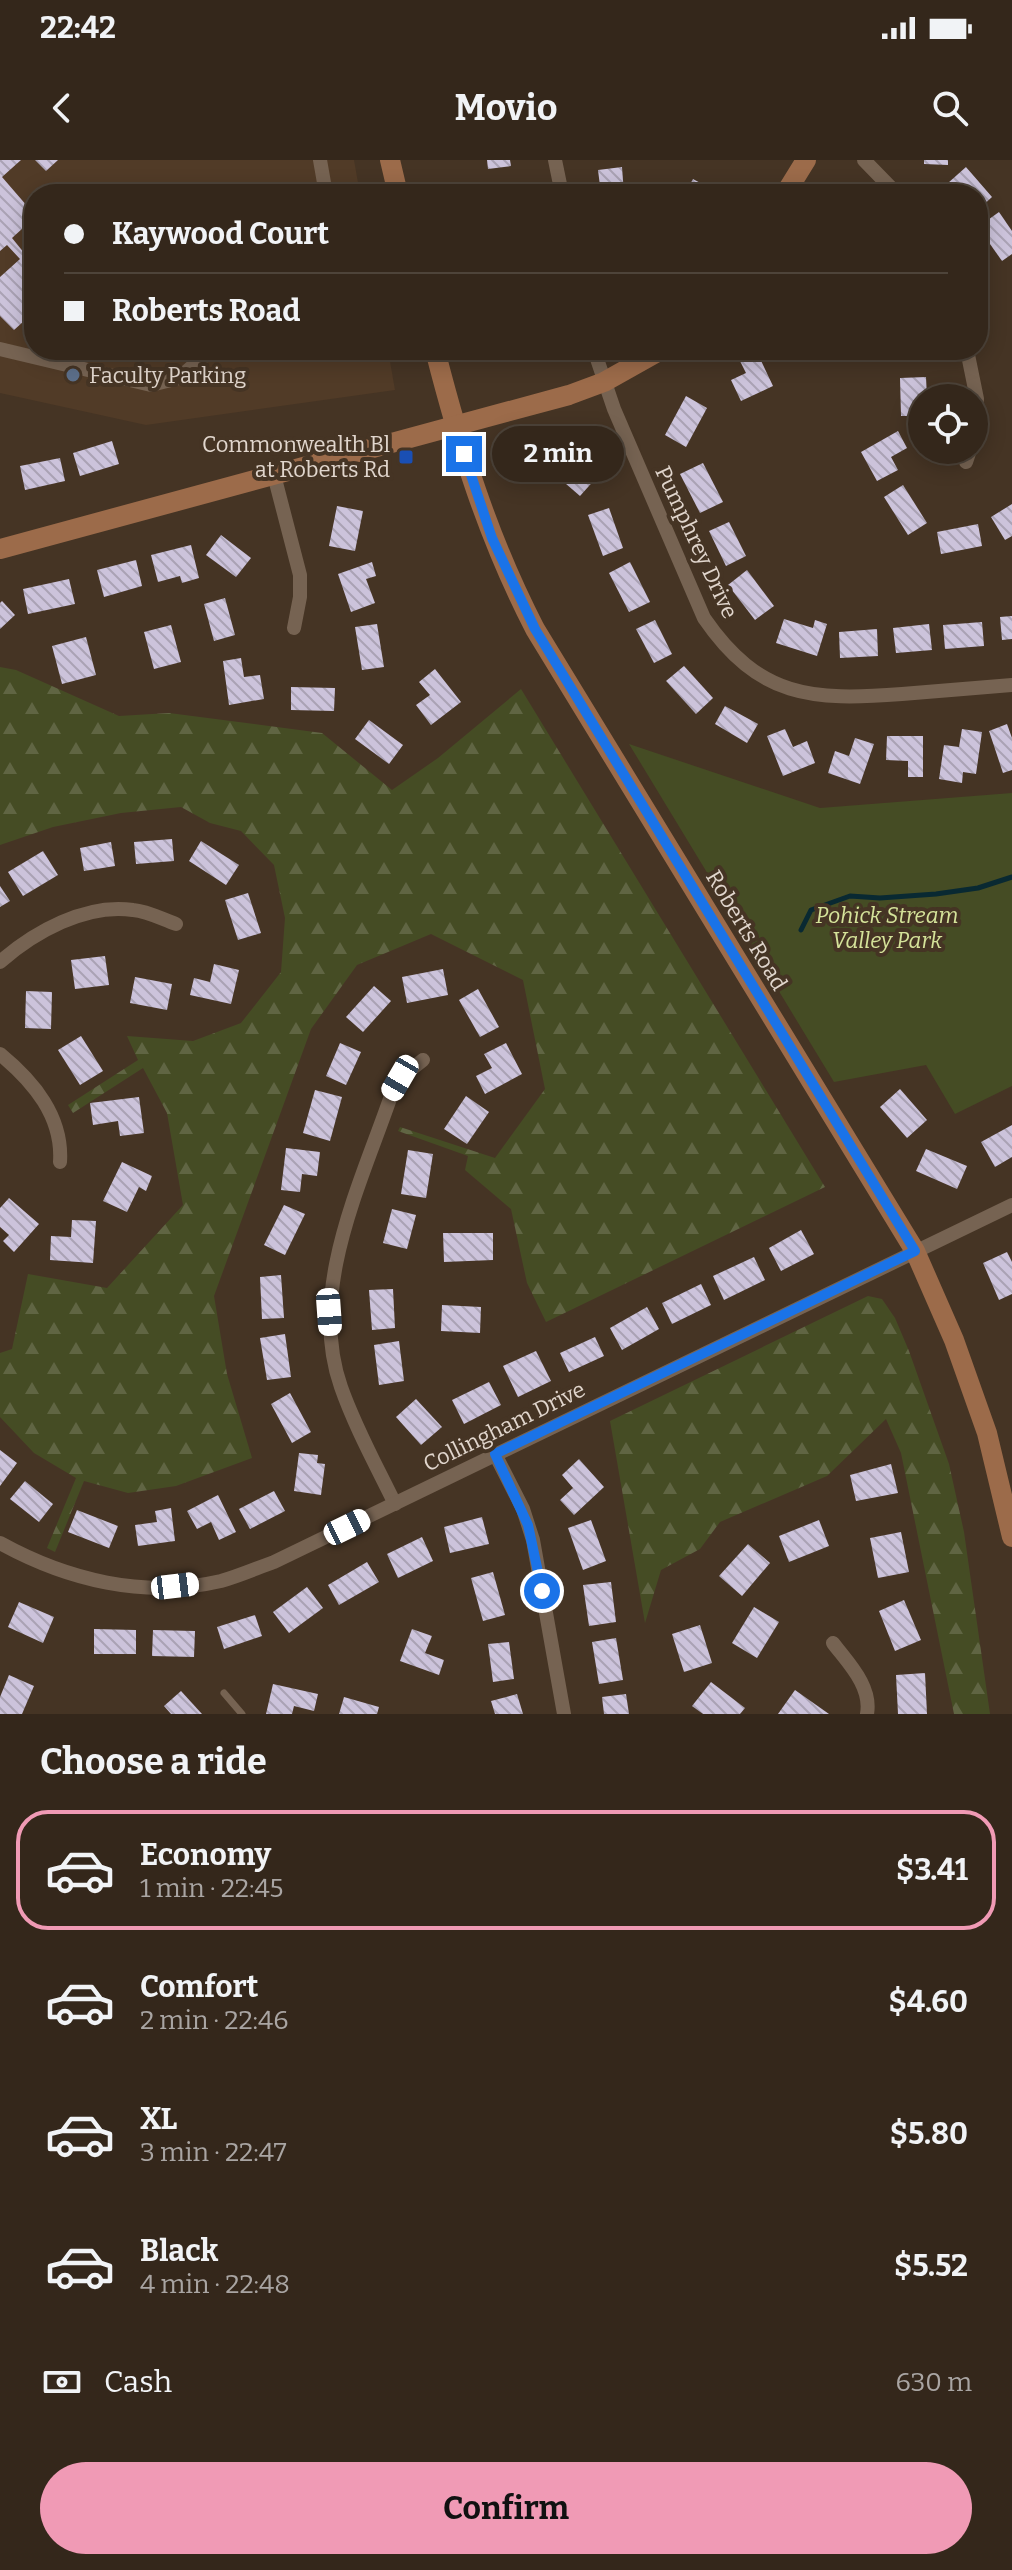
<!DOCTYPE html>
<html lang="en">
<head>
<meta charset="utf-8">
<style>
	body { margin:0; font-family:Bitter,serif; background:#3c2f24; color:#f1f3f6; height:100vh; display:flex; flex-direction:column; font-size:30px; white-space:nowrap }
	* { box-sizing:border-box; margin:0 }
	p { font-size:26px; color:#a9a5a3 }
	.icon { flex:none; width:44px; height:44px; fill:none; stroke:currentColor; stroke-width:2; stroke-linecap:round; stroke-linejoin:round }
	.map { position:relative; height:1554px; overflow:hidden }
	.drawer { display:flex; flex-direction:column; background:#34271b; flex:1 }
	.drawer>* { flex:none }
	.guide { position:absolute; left:24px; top:24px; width:964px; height:176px; border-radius:32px; box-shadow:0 4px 20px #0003,0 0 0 2px #4e443a; display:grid; align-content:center; height:176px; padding:0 40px; background:#34271b }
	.buttons { position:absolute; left:908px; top:224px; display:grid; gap:16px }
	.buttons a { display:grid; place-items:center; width:80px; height:80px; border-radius:50%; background:#34271b; box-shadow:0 4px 20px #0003,0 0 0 2px #4e443a; font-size:40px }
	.end { position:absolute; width:36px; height:36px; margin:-18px; border:10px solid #1a73e8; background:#fff; box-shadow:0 0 0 4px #fff }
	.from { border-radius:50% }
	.bubble { position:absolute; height:56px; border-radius:28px; background:#34271b; box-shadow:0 4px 20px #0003,0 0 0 2px #4e443a; font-size:26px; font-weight:700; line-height:56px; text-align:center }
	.car { position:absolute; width:24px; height:48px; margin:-24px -12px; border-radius:10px; box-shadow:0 0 6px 2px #0007; background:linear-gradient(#fff 24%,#345 0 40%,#fff 0 76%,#345 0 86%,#fff 0) }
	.guide b { display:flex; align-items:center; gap:28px; height:76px; font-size:30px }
	.guide b+b { border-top:2px solid #4e443a }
	.guide i { width:20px; height:20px; background:#f1f3f6 }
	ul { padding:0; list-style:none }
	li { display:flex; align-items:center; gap:24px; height:120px; margin:0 16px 12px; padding:0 24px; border:4px solid transparent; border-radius:32px }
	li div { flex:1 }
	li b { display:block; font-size:30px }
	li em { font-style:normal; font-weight:700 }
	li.active { border-color:#f09ab5 }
	li>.icon { width:72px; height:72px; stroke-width:1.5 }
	h2 { padding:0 40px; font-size:36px; line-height:96px }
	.pay { display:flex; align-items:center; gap:20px; height:88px; padding:0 40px; font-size:30px }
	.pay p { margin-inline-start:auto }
	.button { display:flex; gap:16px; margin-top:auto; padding:16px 40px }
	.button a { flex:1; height:92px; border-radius:48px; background:#f09ab5; color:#111; font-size:32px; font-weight:700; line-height:92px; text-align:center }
	.status { display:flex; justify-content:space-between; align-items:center; height:56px; padding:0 40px; background:#34271b; direction:ltr }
	.status svg { height:22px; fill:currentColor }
	header { display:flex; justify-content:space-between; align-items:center; height:104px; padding:0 40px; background:#34271b; font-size:36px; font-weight:700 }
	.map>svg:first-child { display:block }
</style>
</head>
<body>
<div class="status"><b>22:42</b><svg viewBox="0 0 49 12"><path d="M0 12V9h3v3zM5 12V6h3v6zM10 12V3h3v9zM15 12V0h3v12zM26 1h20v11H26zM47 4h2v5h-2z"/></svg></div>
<header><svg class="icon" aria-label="back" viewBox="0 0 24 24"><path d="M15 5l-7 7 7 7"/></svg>Movio<svg class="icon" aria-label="search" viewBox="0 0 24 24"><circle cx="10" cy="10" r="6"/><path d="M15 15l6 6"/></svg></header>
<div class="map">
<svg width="1012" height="1554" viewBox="0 0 1012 1554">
	<defs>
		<pattern id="forest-firs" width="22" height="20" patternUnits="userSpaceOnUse" patternTransform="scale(2)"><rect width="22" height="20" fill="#454c24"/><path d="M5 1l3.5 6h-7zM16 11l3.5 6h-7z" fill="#606543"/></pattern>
		<pattern id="building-back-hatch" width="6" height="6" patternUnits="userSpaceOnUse" patternTransform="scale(2)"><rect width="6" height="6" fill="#ccc3db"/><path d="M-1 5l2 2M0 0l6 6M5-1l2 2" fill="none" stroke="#aaa2b4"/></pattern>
	</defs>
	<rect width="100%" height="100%" fill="#453424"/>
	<path fill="#513b27" d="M0,0H354L360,34H34V190H388L395,230L146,265L0,233Z"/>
	<g fill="url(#forest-firs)">
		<path d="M0,507L16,510L119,556L169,553L322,573L392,630L438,598L521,529L825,1027L546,1162L527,1123L511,1049L465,1010L468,996L398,971L400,967L495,998L545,929L523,820L431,774L357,805L311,869L214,1136L227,1214L252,1298L176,1326L128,1333L84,1321L55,1392L47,1388L76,1318L34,1293L0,1257V1193L12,1189L28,1114L107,1128L183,1045L167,953L143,908L73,953L68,945L138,900L127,876L193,881L241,863L281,812L285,758L274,705L241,671L210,663L181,647L121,653L53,667L0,685Z"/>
		<path d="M868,1136L882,1139L895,1158L909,1191L949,1304L964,1372L990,1554H954L901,1293L886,1259L827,1316L720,1362L700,1389L661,1410L645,1463L610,1261Z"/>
	</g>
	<path fill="#454c24" d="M629,584L820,648L1012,633V926L955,954L926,905L834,922Z"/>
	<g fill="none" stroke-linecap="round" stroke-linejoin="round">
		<path stroke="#092932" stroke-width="5" d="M801,770L811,750L850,736L880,738L936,734L978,728L1012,717"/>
	</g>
	<g fill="url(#building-back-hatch)">
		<path d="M0,0H21L2,17L34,54V58L12,78L25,94L34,85V152L14,170L0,156V117L20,99L7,85L0,91Z"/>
		<path d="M35,0H58L46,11Z"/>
		<path d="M487,0H510L511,6L488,9Z"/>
		<path d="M924,0H948V5L924,4Z"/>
		<path d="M622,7L624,34H601L598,10Z"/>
		<path d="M966,7L992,37L978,50V34H958L948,23Z"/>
		<path d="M693,19L715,31L713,34H685Z"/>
		<path d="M513,22L514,34H492L491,25Z"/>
		<path d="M999,52L1012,71V94L1002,101L978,67Z"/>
		<path d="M752,190H756L773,226L741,241L731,220L746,213L738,197Z"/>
		<rect x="900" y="190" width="23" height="11"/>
		<path d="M926,217L927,238H922V256H901L900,218Z"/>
		<path d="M686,236L707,248L686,287L665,275Z"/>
		<path d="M898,271L907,288L891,297L898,310L877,321L861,292Z"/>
		<path d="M112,281L119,304L80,316L73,293Z"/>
		<path d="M569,291L597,317L580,336L551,311Z"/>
		<path d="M60,298L65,321L25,330L20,306Z"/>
		<path d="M703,303L723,342L700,353L680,314Z"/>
		<path d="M903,325L927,363L908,375L884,337Z"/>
		<path d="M1012,344V376L1005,380L991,357Z"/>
		<path d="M337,346L363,351L355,391L329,386Z"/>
		<path d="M609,348L623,388L603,396L588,355Z"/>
		<path d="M729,362L746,396L726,406L709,371Z"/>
		<path d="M978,364L982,386L941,394L937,372Z"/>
		<path d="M221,375L251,398L236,417L206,395Z"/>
		<path d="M191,385L199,418L182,423L180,416L158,422L151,395Z"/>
		<path d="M136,400L142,426L104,437L97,410Z"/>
		<path d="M372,402L376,416L366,419L375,443L351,452L338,414Z"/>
		<path d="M630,402L650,442L629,452L609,413Z"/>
		<path d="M747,410L774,446L755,460L728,425Z"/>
		<path d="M69,419L75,444L28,454L23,429Z"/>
		<path d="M225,438L235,475L214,481L204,444Z"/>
		<path d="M2,441L15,455L0,469V443Z"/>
		<path d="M1012,456V479L1002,480L1000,457Z"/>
		<path d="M784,459L813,468L815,460L827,464L817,496L776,483Z"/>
		<path d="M655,460L672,494L654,503L636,469Z"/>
		<path d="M982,462L984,486L945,489L943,465Z"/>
		<path d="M377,464L384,507L362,510L355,467Z"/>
		<path d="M929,464L932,490L896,493L893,468Z"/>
		<path d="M171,465L181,502L154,509L144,472Z"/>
		<path d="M877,469L878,496L840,498L839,472Z"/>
		<path d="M86,477L96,515L62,524L52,486Z"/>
		<path d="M241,498L244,517L260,515L264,539L229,545L223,501Z"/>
		<path d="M684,506L713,538L696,554L666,521Z"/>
		<path d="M435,509L461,542L431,565L416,545L430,535L419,522Z"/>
		<path d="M291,527L335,528L334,551L291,550Z"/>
		<path d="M725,546L758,564L747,583L715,564Z"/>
		<path d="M369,560L403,585L389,604L355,579Z"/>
		<path d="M1007,564L1012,578V610L1003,613L989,571Z"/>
		<path d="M785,569L793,587L807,581L815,603L783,616L767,576Z"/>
		<path d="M962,569L982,572L976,614L963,612L962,623L939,619L944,585L959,587Z"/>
		<path d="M887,576H923V617H908V601L886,600Z"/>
		<path d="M855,578L874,584L860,624L828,613L835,591L849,596Z"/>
		<path d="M172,679L174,701L136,704L134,682Z"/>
		<path d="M201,681L239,705L226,725L189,701Z"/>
		<path d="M111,682L115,706L84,711L80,688Z"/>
		<path d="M43,691L58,715L23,736L8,712Z"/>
		<path d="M0,726L10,741L0,747Z"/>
		<path d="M248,733L261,773L238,780L225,740Z"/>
		<path d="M105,796L109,825L75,829L71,800Z"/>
		<path d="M214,804L239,810L231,844L190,835L194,818L210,822Z"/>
		<path d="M443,809L448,835L407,843L402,817Z"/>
		<path d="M135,817L172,824L167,850L130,843Z"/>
		<path d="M374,826L391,841L363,872L346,857Z"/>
		<path d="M478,829L499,867L480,877L459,840Z"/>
		<path d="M26,831L52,832L51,869L25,868Z"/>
		<path d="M81,876L103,911L80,925L58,890Z"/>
		<path d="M340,883L361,892L346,925L326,916Z"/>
		<path d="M506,883L522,914L485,934L476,916L492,908L484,894Z"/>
		<path d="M900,929L927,960L907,978L880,947Z"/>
		<path d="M315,930L342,937L330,981L303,973Z"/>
		<path d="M466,936L489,952L467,984L444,969Z"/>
		<path d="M139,937L144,973L120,976L118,961L93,965L90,943Z"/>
		<path d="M1012,965V997L995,1007L981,982Z"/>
		<path d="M286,988L320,992L317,1016L302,1014L300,1032L281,1030Z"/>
		<path d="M926,989L967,1006L957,1029L916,1011Z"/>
		<path d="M408,990L433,994L426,1038L401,1034Z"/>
		<path d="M122,1002L152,1016L146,1031L139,1027L127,1052L103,1041Z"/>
		<path d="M9,1038L39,1064L14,1092L3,1081L9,1075L0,1067V1048Z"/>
		<path d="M284,1045L305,1054L285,1095L264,1085Z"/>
		<path d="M392,1049L416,1055L407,1089L383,1083Z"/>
		<path d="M72,1060L96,1061L93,1103L50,1100L51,1076L71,1077Z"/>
		<path d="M801,1070L814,1094L781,1111L769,1088Z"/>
		<path d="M443,1073H493V1100L444,1102Z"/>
		<path d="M1007,1092L1012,1102V1134L999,1140L983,1103Z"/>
		<path d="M754,1097L765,1120L724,1140L713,1116Z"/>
		<path d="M281,1115L284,1158L262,1159L260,1117Z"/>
		<path d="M701,1124L711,1145L672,1164L662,1143Z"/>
		<path d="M393,1129L395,1168L372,1170L369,1130Z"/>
		<path d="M442,1145L481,1147L480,1173L441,1171Z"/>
		<path d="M647,1147L659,1169L622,1190L610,1168Z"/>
		<path d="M285,1174L291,1217L267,1220L260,1178Z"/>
		<path d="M595,1177L604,1196L569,1212L560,1193Z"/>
		<path d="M399,1181L404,1221L379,1225L374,1185Z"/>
		<path d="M536,1191L551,1221L518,1237L503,1206Z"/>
		<path d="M489,1222L501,1245L464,1264L452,1240Z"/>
		<path d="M290,1233L311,1272L292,1283L271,1244Z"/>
		<path d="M416,1239L442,1267L421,1285L396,1257Z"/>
		<path d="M0,1290L17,1303L0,1326Z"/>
		<path d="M299,1293L318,1295L317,1303L325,1304L321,1335L294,1331Z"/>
		<path d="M579,1299L604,1327L574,1355L560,1340L573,1328L562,1315Z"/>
		<path d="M891,1304L898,1333L856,1341L850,1315Z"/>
		<path d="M25,1321L53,1344L39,1362L10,1339Z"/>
		<path d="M274,1331L285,1351L250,1369L239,1349Z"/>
		<path d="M218,1335L236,1372L219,1380L211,1362L197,1369L187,1351Z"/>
		<path d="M171,1348L175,1381L138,1386L135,1365L157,1362L155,1351Z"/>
		<path d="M77,1350L118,1366L109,1388L68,1372Z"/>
		<path d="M482,1357L489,1384L450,1393L444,1367Z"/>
		<path d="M591,1360L606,1401L583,1410L568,1368Z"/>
		<path d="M819,1360L829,1386L789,1402L779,1376Z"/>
		<path d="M901,1372L909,1412L878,1418L870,1378Z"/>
		<path d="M422,1377L433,1401L398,1418L387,1394Z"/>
		<path d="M748,1384L770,1403L742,1436L719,1416Z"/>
		<path d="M367,1402L379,1422L339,1445L328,1425Z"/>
		<path d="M493,1412L505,1455L483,1461L471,1418Z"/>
		<path d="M611,1422L616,1462L589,1466L583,1425Z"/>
		<path d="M307,1427L323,1448L289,1473L273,1452Z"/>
		<path d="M904,1440L921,1480L895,1491L879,1451Z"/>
		<path d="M19,1442L54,1457L43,1483L8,1467Z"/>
		<path d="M754,1447L779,1462L757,1498L732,1483Z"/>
		<path d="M255,1455L262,1476L224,1489L217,1467Z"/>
		<path d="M700,1465L712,1503L684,1512L672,1474Z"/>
		<path d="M94,1469L136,1470V1494H94Z"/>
		<path d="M412,1469L432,1476L425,1493L444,1500L439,1515L400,1501Z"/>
		<path d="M153,1470L195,1471L194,1497L152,1496Z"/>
		<path d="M616,1478L623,1520L599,1524L592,1482Z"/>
		<path d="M509,1482L514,1519L493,1522L488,1484Z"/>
		<path d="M925,1513L927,1554H898L896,1515Z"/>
		<path d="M9,1515L34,1526L22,1554H0V1537Z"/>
		<path d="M711,1522L745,1548L740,1554H703L692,1546Z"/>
		<path d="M273,1524L318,1534L314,1551L294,1546L292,1554H266Z"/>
		<path d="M795,1530L829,1554H778Z"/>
		<path d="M181,1531L202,1554H171L164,1546Z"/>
		<path d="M517,1534L523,1554H495L491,1541Z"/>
		<path d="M626,1534L629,1554H604L602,1537Z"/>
		<path d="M344,1537L379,1547L377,1554H339Z"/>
	</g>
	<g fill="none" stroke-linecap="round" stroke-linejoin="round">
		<path stroke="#766352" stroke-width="7" d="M224,1533L242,1554"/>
		<g stroke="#766352" stroke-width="14">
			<path d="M320,0L326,34"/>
			<path d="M555,0L562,34"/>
			<path d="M864,0L897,34"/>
			<path d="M0,189L151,225L179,218L211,190"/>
			<path d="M594,190L614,249L704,458C759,538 812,541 902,534C939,531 975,528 1012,525"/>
			<path d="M967,190L977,239L974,275"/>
			<path d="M966,302L970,290"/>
			<path d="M274,315L300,415V437L294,468"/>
			<path d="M0,802C34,772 86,743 133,750C147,751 162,759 176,764"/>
			<path d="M0,894C34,922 63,957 60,1002"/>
			<path d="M495,1294L523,1349L533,1380L564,1554"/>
			<path d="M395,1344C376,1305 355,1267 341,1227C307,1130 361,1024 392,933L400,918L423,900"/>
			<path d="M0,1383C67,1420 144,1439 221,1421C239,1416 257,1408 274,1402L1012,1045"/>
			<path d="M833,1483C848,1503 872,1526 867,1554"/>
		</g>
		<g stroke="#9c6b4a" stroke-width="20">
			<path d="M390,0L398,34"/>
			<path d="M785,34L806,0"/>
			<path d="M435,190C460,288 488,378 535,469L915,1091L954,1180L987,1273L1012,1377"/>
			<path d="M0,389L569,235L604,222L661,190"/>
		</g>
	</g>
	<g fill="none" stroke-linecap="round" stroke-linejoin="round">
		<path stroke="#1a73e8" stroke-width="10" d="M464,294L492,378L535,469L915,1091L495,1294L528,1365L542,1431"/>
	</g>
	<circle fill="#5c6f8a" stroke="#453424" stroke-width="3" cx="73" cy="215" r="8"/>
	<rect fill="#1a4fb4" stroke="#453424" stroke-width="3" x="398" y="289" width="16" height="16" rx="4"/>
	<g text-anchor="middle" stroke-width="8" stroke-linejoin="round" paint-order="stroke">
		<g font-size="22" fill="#e1d6cd" stroke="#453424" text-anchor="start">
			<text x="89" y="223">Faculty Parking</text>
			<text x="390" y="292" text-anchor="end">Commonwealth Bl<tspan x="390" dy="25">at Roberts Rd</tspan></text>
		</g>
		<g font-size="22" fill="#e1d6cd" stroke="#453424">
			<text transform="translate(697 382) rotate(65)" y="8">Pumphrey Drive</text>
			<text transform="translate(747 770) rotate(59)" y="8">Roberts Road</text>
			<text transform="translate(504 1266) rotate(-26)" y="8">Collingham Drive</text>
		</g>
		<g font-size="22" font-style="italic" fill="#d5e39a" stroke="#453424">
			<text x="887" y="763">Pohick Stream<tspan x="887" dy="25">Valley Park</tspan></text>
		</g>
	</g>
</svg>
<div class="buttons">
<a><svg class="icon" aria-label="locate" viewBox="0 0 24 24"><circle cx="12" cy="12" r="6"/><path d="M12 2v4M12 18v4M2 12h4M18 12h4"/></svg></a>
</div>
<i class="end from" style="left:542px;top:1431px"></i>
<i class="end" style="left:464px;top:294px"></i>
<div class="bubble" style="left:492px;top:266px;width:132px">2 min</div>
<i class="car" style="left:400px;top:918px;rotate:210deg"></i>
<i class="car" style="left:329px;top:1152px;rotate:176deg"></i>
<i class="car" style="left:347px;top:1367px;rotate:64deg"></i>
<i class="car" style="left:175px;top:1426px;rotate:83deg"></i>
<div class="guide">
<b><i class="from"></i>Kaywood Court</b>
<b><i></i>Roberts Road</b>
</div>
</div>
<section class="drawer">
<h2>Choose a ride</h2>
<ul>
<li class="active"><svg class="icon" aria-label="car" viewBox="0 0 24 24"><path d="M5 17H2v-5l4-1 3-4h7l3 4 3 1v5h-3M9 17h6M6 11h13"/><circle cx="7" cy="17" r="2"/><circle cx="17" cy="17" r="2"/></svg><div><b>Economy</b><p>1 min · 22:45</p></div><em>$3.41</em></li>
<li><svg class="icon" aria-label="car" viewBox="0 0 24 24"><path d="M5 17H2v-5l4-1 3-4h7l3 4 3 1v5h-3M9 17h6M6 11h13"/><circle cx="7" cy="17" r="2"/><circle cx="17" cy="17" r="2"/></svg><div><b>Comfort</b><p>2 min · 22:46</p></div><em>$4.60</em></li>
<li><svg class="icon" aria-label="car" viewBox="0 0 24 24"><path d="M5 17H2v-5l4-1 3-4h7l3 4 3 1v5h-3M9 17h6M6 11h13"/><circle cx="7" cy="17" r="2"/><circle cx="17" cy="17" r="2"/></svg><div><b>XL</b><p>3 min · 22:47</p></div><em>$5.80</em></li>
<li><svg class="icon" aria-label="car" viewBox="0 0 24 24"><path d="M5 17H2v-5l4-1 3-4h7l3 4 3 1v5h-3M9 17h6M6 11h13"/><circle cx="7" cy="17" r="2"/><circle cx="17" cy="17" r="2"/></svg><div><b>Black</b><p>4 min · 22:48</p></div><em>$5.52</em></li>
</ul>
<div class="pay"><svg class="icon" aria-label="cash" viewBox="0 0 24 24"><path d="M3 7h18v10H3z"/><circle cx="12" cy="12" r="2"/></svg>Cash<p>630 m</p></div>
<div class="button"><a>Confirm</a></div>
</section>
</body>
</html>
